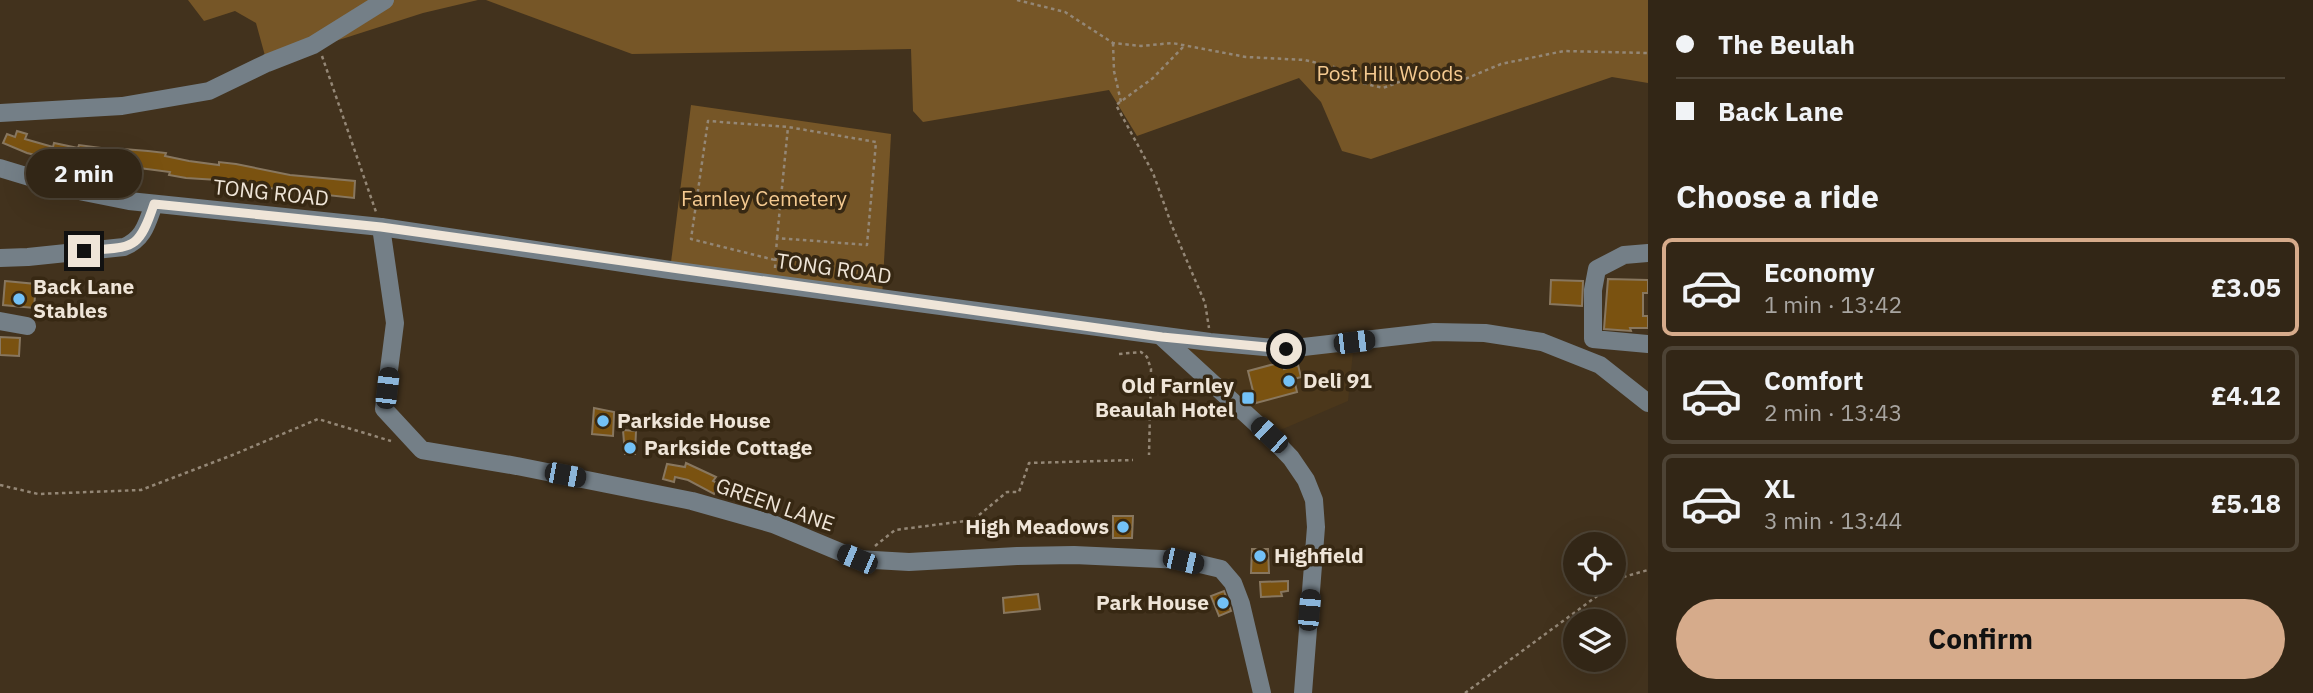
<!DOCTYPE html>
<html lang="en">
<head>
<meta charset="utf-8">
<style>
	body { margin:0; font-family:"IBM Plex Sans",sans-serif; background:#3d3223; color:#f1f3f6; height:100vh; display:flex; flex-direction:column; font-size:26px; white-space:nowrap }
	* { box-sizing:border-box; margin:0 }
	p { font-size:23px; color:#a8a5a1 }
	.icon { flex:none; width:38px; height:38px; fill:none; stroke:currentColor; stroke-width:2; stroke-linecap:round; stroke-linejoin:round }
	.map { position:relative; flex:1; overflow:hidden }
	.sheet { display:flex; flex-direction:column; background:#322616; width:665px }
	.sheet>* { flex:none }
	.hud { display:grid; align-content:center; height:154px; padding:0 28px; background:#322616 }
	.buttons { position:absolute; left:1563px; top:532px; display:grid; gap:14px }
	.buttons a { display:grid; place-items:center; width:63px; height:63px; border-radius:50%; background:#322616; box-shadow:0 7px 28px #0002,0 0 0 2px #4d4335; font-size:35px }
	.end { position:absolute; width:32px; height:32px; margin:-16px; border:9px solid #efe5d8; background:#111; box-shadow:0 0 0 4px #111 }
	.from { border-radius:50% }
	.bubble { position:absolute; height:49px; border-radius:24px; background:#322616; box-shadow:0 7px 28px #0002,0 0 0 2px #4d4335; font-size:23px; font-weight:700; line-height:49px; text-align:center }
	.car { position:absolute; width:21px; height:42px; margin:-21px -10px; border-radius:9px; box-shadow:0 0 5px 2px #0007; background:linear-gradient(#222 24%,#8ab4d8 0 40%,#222 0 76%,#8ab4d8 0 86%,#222 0) }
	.hud b { display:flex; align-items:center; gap:24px; height:66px; font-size:26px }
	.hud b+b { border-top:2px solid #4d4335 }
	.hud i { width:18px; height:18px; background:#f1f3f6 }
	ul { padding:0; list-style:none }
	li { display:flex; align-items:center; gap:21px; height:98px; margin:0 14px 10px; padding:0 14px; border:4px solid #4d4335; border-radius:10px }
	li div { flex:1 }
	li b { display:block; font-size:26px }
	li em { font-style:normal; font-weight:700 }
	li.selected { border-color:#d6ab8b }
	li>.icon { width:63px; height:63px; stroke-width:1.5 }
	h2 { padding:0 28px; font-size:32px; line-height:84px }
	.primary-button { display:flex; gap:14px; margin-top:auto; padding:14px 28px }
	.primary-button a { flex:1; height:80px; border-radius:42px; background:#d6ab8b; color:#111; font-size:28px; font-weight:700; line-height:80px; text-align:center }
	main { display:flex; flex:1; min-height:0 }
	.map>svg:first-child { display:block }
</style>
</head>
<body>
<main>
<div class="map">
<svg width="1648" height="693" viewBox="0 0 1648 693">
	<rect width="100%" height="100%" fill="#42321d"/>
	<path fill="#4b371b" d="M1162,337L1354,342L1348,401L1269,435Z"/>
	<g fill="#765627">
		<path d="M188,0H478L423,13L267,63L256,23L235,11L204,21Z"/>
		<path d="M486,0H1648V83L1612,77L1371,159L1342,151L1321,102L1299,78L1137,136L1109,90L923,122L913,111L911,49L632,54Z"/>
		<path d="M691,105L891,134L882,298L670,270Z"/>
	</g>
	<g fill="#7a5210" stroke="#88775f" stroke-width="2">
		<path d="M17,131L27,134L25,139L53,147L54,143L78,148L79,145L124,151V149L148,151L166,153L165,156L189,161L219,165V162L236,164L290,175L355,181L354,198L281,190L264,187V184L234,181L186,178L169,175L170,172L116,165V169L69,161L68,163L27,153L3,143L7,134L15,137Z"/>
		<path d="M1608,279L1648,280V293H1643V316H1648V328H1630L1631,331L1604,329Z"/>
		<path d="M1551,280L1583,281L1582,306L1550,304Z"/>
		<path d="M5,281L36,284L34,308L3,305Z"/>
		<path d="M0,337L20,338L19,356L0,355Z"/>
		<path d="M1282,362L1284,369L1298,365L1301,377L1294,379L1297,392L1256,403L1248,371Z"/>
		<path d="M594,408L614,412L613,436L592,434Z"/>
		<path d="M623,430L636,431L635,454H625Z"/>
		<path d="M686,463L716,477L713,481L719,484L714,494L688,480L675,477L674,482L663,479L667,464L685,467Z"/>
		<path d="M1113,516H1133L1132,538H1113Z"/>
		<path d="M1252,549H1268L1269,573H1251Z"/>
		<path d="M1288,581V591L1281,592L1282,596L1261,597L1260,582Z"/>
		<path d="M1224,591L1231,611L1219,616L1211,596Z"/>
		<path d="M1038,594L1040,609L1004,613L1003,598Z"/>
	</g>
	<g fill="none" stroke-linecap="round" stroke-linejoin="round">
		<g stroke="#948776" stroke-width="2.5" stroke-dasharray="3.5 3.5" stroke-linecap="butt">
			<path d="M1017,0L1065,12L1113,43L1141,46L1172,43L1246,57L1305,60L1334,67L1358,82L1383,88L1407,79L1437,83L1465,79L1501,64L1564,51L1648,53"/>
			<path d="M1113,43L1114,71L1121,102"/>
			<path d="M1183,47L1153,78L1116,105L1153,173L1172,226L1205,303L1209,328"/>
			<path d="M322,56L376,212"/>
			<path d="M777,238L788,127"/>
			<path d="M775,268L777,238L867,245L876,142L788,127L708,121L691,239L775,260"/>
			<path d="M1119,354L1141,352L1147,357L1151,369L1149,455"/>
			<path d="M0,485L38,494L141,490L235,454L318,419L391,441"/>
			<path d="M875,546L895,530L973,520L1007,492H1019L1029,463L1133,460"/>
			<path d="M1465,693L1623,577L1648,570"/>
		</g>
		<g stroke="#747f87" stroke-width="18">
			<path d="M0,113L122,106L209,91L267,63L313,45L385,0"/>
			<path d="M0,168L69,189L129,201L381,227L670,270L1210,342L1286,349L1434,332L1485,333L1542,342L1600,365L1648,403"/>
			<path d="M381,227L395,323L384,409L422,450L517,466L692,501L773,524L857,559L909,562L1017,556L1074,555L1183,560L1221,569L1233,583L1241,604L1262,693"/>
			<path d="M1648,253L1624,255L1597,269L1593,290V339L1648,344"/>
			<path d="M0,258L28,257L124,247C144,239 147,223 154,204"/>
			<path d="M0,321L27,326"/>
			<path d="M1162,337L1269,435L1291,458L1306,480L1314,500L1316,527L1303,693"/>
		</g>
	</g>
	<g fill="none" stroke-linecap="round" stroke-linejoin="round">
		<path stroke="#efe5d8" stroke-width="9" d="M84,251C132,246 138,253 154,204L381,227L1162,337L1286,349"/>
	</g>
	<g fill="#73c1f6" stroke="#372813" stroke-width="2.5">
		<circle cx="19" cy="299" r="7"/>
		<circle cx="1289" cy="381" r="7"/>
		<rect x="1241" y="391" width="14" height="14" rx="3.5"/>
		<circle cx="603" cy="421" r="7"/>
		<circle cx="630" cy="448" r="7"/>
		<circle cx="1123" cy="527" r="7"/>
		<circle cx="1260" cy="556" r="7"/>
		<circle cx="1223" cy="603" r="7"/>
	</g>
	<g text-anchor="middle" stroke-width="7" stroke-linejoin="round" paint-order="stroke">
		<g font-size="21" fill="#f4c990" stroke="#372813">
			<text x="1390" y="81">Post Hill Woods</text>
			<text x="764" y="206">Farnley Cemetery</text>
		</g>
		<g font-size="21" fill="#efe5d8" stroke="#372813">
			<text transform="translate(271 193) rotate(6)" y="7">TONG ROAD</text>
			<text transform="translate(834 269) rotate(8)" y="7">TONG ROAD</text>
			<text transform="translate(775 505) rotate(19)" y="7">GREEN LANE</text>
		</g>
		<g font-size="21" font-weight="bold" fill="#efe5d8" stroke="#372813" text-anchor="start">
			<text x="33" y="294">Back Lane<tspan x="33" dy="24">Stables</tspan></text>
			<text x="1303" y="388">Deli 91</text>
			<text x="1234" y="393" text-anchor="end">Old Farnley<tspan x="1234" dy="24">Beaulah Hotel</tspan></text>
			<text x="617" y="428">Parkside House</text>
			<text x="644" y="455">Parkside Cottage</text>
			<text x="1109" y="534" text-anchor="end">High Meadows</text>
			<text x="1274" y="563">Highfield</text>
			<text x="1209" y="610" text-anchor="end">Park House</text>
		</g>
	</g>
</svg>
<div class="buttons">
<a><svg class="icon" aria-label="locate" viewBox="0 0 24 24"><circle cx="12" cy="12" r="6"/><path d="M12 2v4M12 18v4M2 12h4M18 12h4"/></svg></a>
<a><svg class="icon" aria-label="layers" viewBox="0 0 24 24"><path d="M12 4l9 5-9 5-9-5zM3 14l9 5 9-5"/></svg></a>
</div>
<i class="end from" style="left:1286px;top:349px"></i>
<i class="end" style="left:84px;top:251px"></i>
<div class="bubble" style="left:26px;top:149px;width:116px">2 min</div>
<i class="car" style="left:1354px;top:342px;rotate:83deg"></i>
<i class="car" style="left:387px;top:388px;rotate:7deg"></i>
<i class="car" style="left:1269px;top:435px;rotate:313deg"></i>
<i class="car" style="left:565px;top:475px;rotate:101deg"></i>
<i class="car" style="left:857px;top:559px;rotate:293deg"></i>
<i class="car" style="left:1183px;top:561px;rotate:103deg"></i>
<i class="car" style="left:1309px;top:610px;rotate:5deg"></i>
</div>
<section class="sheet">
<div class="hud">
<b><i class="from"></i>The Beulah</b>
<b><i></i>Back Lane</b>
</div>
<h2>Choose a ride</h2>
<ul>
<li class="selected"><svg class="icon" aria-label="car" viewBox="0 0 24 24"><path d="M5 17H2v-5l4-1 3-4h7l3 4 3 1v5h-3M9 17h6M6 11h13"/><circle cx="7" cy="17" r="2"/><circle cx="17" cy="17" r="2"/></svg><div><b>Economy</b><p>1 min · 13:42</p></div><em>£3.05</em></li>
<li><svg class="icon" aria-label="car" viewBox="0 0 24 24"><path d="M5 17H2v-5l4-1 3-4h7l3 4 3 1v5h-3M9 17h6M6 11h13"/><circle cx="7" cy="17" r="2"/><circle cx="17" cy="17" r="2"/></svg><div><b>Comfort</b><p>2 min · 13:43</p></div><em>£4.12</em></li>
<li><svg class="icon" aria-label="car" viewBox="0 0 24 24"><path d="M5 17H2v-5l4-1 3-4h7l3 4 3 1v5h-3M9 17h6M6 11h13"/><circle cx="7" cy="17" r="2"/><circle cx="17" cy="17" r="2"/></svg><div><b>XL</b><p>3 min · 13:44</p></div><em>£5.18</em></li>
</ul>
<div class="primary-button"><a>Confirm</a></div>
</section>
</main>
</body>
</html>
